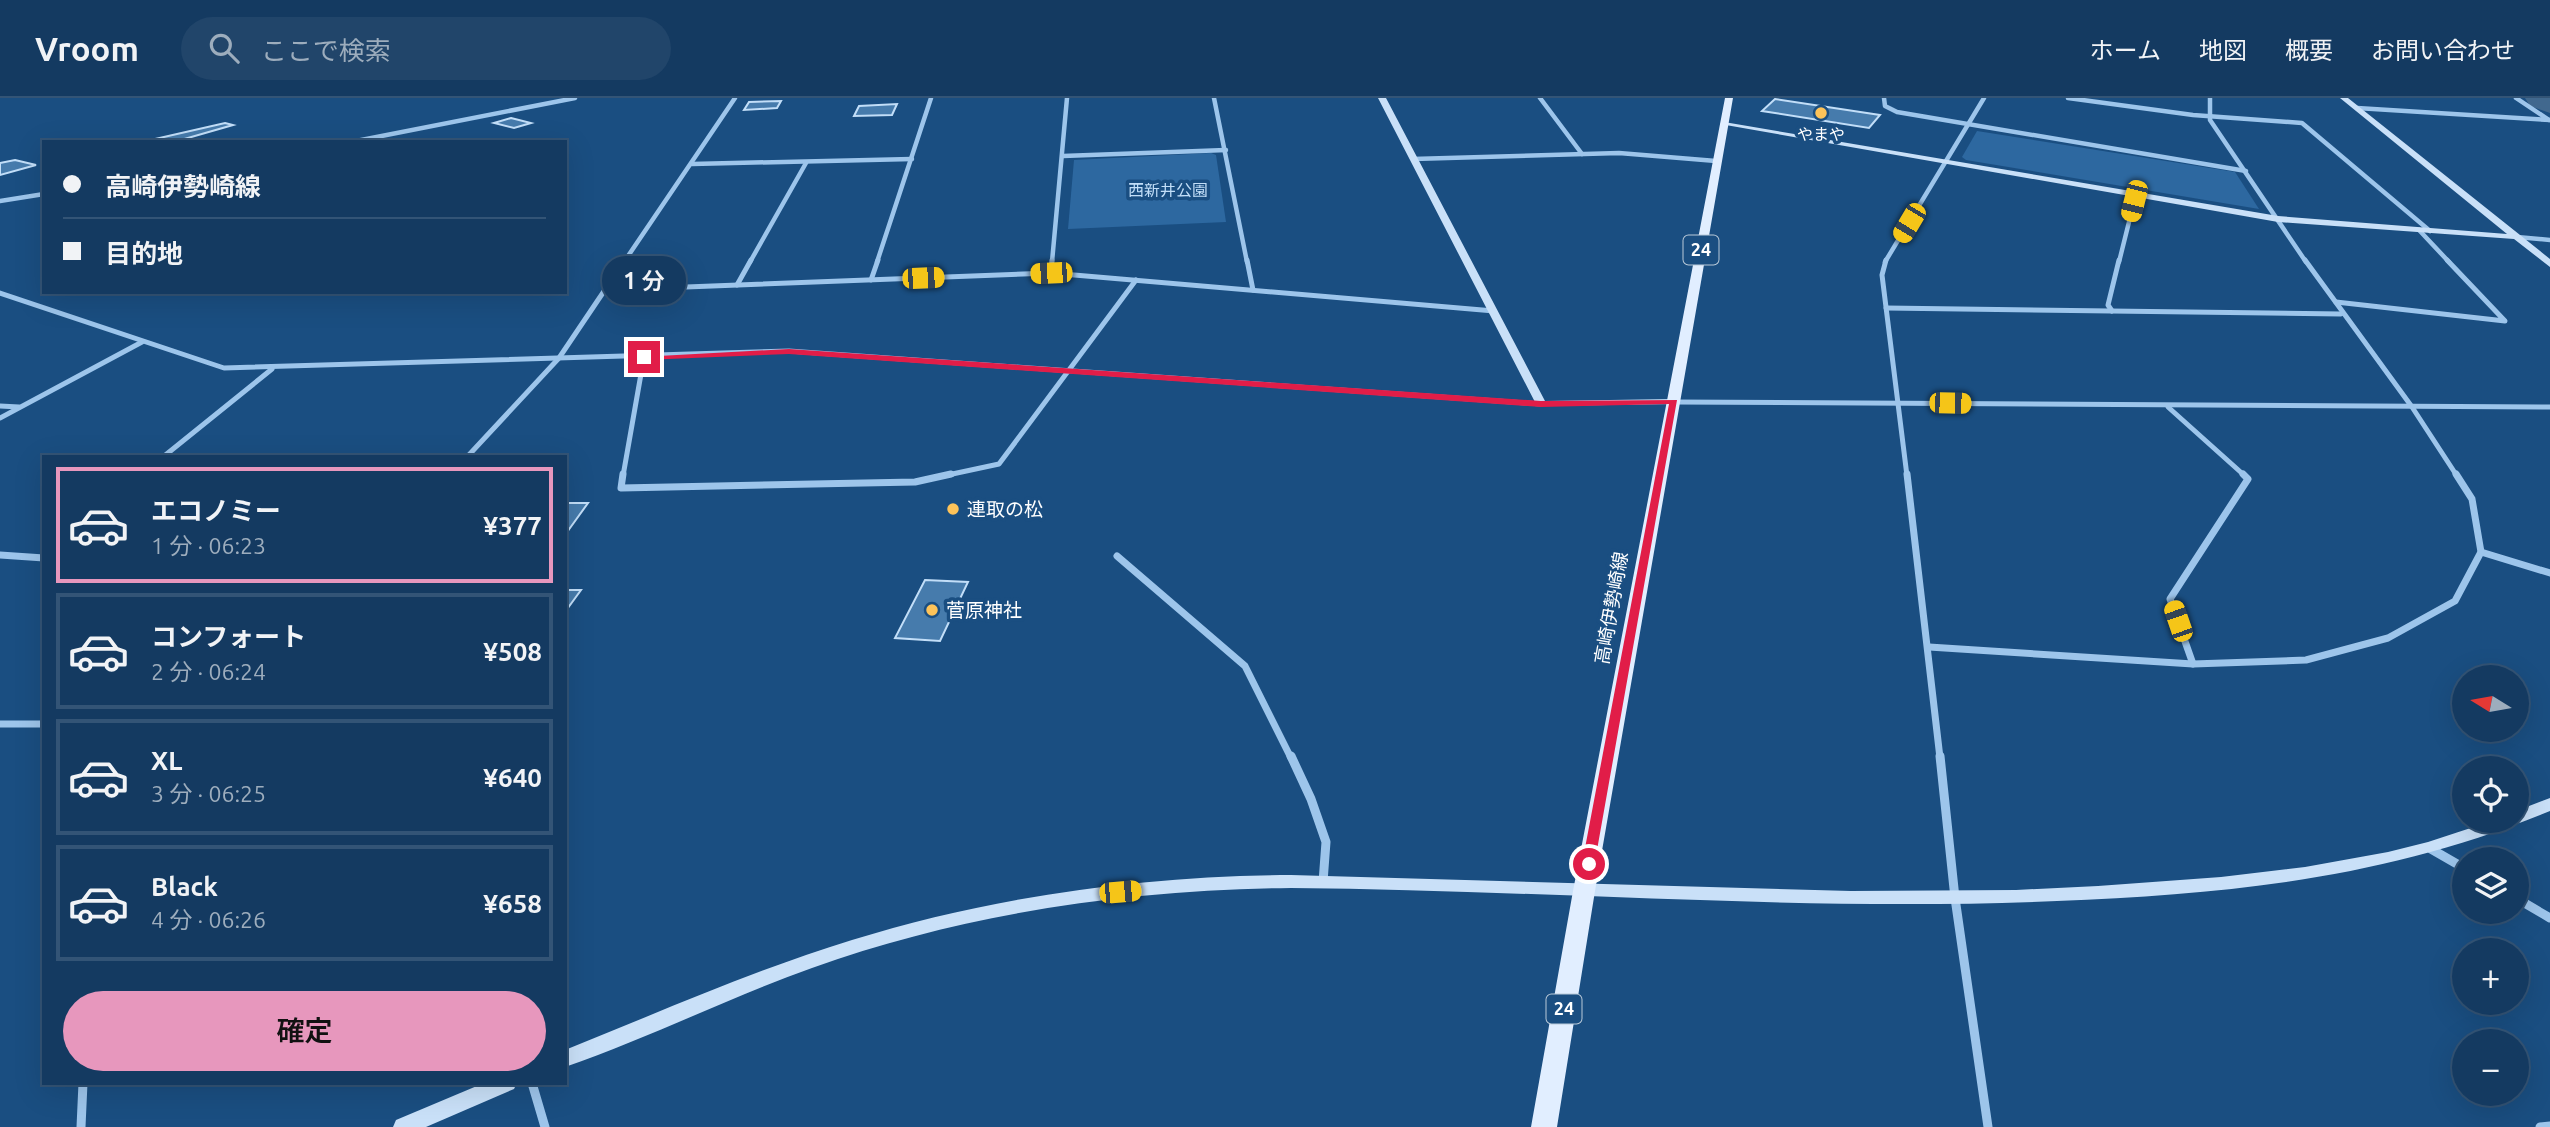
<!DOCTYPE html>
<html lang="ja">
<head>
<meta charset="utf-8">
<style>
	body { margin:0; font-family:Ubuntu,"Noto Sans JP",sans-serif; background:#21456a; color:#f1f3f6; height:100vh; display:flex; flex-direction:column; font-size:26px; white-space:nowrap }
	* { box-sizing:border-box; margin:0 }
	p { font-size:23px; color:#9dadbd }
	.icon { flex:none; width:38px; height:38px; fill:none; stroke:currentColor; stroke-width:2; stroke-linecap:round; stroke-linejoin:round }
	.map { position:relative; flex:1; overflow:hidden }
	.side { position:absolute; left:42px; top:357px; width:525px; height:630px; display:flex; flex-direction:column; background:#143a61; border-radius:0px; box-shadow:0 7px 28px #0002,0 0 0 2px #335476 }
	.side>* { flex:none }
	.banner { position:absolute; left:42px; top:42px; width:525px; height:154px; border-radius:0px; box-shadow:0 7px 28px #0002,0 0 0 2px #335476; display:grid; align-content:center; height:154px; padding:0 21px; background:#143a61 }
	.needle { width:46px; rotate:281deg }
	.tools { position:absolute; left:2452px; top:567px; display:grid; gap:14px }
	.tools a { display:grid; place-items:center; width:77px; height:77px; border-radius:50%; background:#143a61; box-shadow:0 7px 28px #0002,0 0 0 2px #335476; font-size:35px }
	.end { position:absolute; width:32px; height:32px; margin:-16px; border:9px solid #e11d48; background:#fff; box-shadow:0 0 0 4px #fff }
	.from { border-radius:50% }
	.bubble { position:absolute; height:49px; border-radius:24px; background:#143a61; box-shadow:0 7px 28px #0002,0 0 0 2px #335476; font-size:23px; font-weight:600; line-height:49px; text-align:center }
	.car { position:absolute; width:21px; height:42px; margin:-21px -10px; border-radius:9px; box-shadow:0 0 5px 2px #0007; background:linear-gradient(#f5c518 24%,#345 0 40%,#f5c518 0 76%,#345 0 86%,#f5c518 0) }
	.banner b { display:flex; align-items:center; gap:24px; height:66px; font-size:26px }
	.banner b+b { border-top:2px solid #335476 }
	.banner i { width:18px; height:18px; background:#f1f3f6 }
	ul { padding:12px 0 0; list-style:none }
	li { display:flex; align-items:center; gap:21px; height:116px; margin:0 14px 10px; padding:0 7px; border:4px solid #335476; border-radius:0px }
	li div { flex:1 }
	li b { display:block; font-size:26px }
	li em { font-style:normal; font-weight:600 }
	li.active { border-color:#e797bd }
	li>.icon { width:63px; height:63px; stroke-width:1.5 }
	.primary-button { display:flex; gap:14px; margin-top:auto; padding:14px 21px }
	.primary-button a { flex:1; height:80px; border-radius:42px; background:#e797bd; color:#111; font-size:28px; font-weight:600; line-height:80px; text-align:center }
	header { display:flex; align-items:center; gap:42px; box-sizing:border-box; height:98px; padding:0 35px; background:#143a61; border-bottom:2px solid #335476 }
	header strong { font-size:33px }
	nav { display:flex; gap:38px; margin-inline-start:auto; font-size:24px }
	.search { width:490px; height:63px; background:#21456a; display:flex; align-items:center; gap:18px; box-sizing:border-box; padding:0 24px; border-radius:38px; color:#9dadbd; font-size:26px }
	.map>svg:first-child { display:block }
</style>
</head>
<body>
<header>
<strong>Vroom</strong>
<div class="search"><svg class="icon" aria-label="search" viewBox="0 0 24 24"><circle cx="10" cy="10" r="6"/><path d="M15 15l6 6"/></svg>ここで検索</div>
<nav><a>ホーム</a><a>地図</a><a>概要</a><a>お問い合わせ</a></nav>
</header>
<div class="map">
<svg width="2550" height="1029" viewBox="0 0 2550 1029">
	<rect width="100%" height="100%" fill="#1a4e81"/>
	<g fill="#2d68a0">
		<path d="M1977,33L2235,74L2259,111L1966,62L1962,59Z"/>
		<path d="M1211,55L1216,57L1226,124L1068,131L1074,62Z"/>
	</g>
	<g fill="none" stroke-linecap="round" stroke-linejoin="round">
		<path fill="#41688e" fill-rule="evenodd" d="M2525,0H2550V15L2530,8Z"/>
	</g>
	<g fill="#467bac" stroke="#c2def8" stroke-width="2">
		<path d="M1775,1L1880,17L1869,30L1762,13Z"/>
		<path d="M781,3L777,10L744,12L749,4Z"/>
		<path d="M897,6L892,17L854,18L859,8Z"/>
		<path d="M511,20L531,25L514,30L494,25Z"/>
		<path d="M225,25L233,27L174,44H142Z"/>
		<path d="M15,62L36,67L0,77V65Z"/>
		<path d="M565,405H588L565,437Z"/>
		<path d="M925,482L968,484L940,543L895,540Z"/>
		<path d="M565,492H581L565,514Z"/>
	</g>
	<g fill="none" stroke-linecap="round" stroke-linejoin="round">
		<g stroke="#9dc5eb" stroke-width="4.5">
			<path d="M1214,0L1247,164"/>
			<path d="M1540,0L1582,56"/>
			<path d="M1884,0L1885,8L1897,14L2246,73"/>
			<path d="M2068,0L2193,17L2302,25L2430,133"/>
			<path d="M2210,0V22L2306,164"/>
			<path d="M2516,0L2549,22"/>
			<path d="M2357,10L2550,22"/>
			<path d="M351,44L575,0"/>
			<path d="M1063,58L1226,52"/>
			<path d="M1413,61L1619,55L1716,63"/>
			<path d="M692,66L912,61"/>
			<path d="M0,103L44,96"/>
			<path d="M2419,132L2449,164"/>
			<path d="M2517,139L2550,142"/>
			<path d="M624,164L735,0"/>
			<path d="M750,164L806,65"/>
			<path d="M877,164L931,0"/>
			<path d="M1052,164L1067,0"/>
			<path d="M1885,164L1984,0"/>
			<path d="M2119,164L2136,96"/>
		</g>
		<g stroke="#9dc5eb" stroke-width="5">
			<path d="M1247,162L1253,192"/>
			<path d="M1886,162L1882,177L1907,378"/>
			<path d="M2305,162L2412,309L2457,378"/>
			<path d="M1051,175L1052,162"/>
			<path d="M871,182L878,162"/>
			<path d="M737,187L751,162"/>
			<path d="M608,192L1051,175L1494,213"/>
			<path d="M0,195L224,270L789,253L1541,306"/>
			<path d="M2336,204L2505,223L2447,162"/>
			<path d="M1886,210L2341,216"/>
			<path d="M2112,213L2108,207L2119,162"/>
			<path d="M1674,304L2550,309"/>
			<path d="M0,308L19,309"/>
			<path d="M2168,309L2245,378"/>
			<path d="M0,320L142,244"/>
			<path d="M163,359L272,271"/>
			<path d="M467,359L559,260L625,162"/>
			<path d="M623,378L644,259"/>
			<path d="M943,378L999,366L1136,182"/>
		</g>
		<g stroke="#9dc5eb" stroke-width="7">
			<path d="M623,376L621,390L915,384L951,376"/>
			<path d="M1907,376L1940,660"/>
			<path d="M2481,454L2550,475"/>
			<path d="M0,457L44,460"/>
			<path d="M1117,458L1245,568L1291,660"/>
			<path d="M1929,549L2193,566L2306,562L2388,540L2455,503L2481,454L2472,401L2456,376"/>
			<path d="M2193,566L2170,501L2248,381L2243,376"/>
			<path d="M0,626H44"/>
		</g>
		<g stroke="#9dc5eb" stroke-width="9">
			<path d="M1291,658L1311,701L1326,744L1323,784"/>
			<path d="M1940,658L1955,800L1988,1029"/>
			<path d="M2431,751L2464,770"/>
			<path d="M2516,800L2550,820"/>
			<path d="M532,985L545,1029"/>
			<path d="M81,1029L83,985"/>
			<path d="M2540,1029L2550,1028"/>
		</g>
		<g fill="#c9e0f8" fill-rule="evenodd">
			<path d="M1378,0H1386L1545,303L1674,301L1680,304L1678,306L1537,308Z"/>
			<path d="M2340,0H2348L2550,161V169L2514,141L2278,124L1720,26L1724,24L2278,118L2507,136Z"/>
			<path d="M2550,700V713C2389,780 2231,796 2057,803C1802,814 1547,792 1291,790C1128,792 965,815 812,870C728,900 649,940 565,969V952C660,914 754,872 852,842C994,798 1143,778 1291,777L1851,793L2016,792L2098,788L2221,779L2305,769L2388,754L2428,744L2492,723H2516V713Z"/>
			<path d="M484,985H517L514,991L426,1029H393L396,1022Z"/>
		</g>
		<path fill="#e1eeff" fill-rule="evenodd" d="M1725,0H1733L1595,793L1557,1029H1531L1573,793Z"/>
	</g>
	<path fill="#e11d48" d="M789,251L1541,303L1677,302L1594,769H1584L1582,766L1669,306L1541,309L789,256L644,262L640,259Z"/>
	<g fill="#fdc359" stroke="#1a4e81" stroke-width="2.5">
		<circle cx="1821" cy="15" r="7"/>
		<circle cx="953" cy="411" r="7"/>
		<circle cx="932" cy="512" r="7"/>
	</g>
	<g text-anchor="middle" stroke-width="7" stroke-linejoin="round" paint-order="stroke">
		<g font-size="16" fill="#fff" stroke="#1a4e81">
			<text x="1821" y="42">やまや</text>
		</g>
		<g font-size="16" fill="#c2def8" stroke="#1a4e81">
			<text x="1168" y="98">西新井公園</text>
		</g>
		<g fill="#1a4e81" stroke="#bacad9" stroke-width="2">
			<rect x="1683.5" y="137.5" width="35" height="29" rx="5"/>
			<rect x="1546.5" y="896.5" width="35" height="29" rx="5"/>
		</g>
		<g font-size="18" font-weight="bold" fill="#fff">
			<text x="1701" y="158">24</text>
			<text x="1564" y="917">24</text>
		</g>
		<g font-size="19" fill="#fff" stroke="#1a4e81" text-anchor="start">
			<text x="967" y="418">連取の松</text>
			<text x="946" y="519">菅原神社</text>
		</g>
		<g font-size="19" fill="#fff" stroke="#1a4e81">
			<text transform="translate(1611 510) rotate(-80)" y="7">高崎伊勢崎線</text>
		</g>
	</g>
</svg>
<div class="tools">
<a><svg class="needle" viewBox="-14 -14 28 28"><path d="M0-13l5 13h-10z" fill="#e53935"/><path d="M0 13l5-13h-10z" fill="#9dadbd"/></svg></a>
<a><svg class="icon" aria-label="locate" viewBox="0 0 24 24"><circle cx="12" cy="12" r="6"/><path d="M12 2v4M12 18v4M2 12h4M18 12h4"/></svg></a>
<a><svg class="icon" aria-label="layers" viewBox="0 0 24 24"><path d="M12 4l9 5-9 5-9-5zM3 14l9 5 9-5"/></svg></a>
<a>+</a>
<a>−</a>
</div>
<i class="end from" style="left:1589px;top:766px"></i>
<i class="end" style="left:644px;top:259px"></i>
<div class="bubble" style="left:602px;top:158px;width:84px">1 分</div>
<i class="car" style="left:2134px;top:103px;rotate:194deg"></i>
<i class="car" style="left:1909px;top:125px;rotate:211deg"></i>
<i class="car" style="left:1051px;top:175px;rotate:268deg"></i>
<i class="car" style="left:923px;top:180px;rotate:88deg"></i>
<i class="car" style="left:1950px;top:305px;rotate:91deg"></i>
<i class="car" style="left:2178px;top:523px;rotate:341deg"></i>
<i class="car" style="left:1120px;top:794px;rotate:85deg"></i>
<div class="banner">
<b><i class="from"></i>高崎伊勢崎線</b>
<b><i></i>目的地</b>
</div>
<section class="side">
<ul>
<li class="active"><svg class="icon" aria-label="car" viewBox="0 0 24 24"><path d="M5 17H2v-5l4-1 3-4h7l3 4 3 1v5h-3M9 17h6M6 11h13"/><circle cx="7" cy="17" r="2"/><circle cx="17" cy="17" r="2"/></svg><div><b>エコノミー</b><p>1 分 · 06:23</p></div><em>¥377</em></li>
<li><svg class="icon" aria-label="car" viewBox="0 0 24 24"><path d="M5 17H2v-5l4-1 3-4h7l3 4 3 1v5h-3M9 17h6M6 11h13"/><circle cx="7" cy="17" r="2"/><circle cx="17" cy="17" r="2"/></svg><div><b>コンフォート</b><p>2 分 · 06:24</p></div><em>¥508</em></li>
<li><svg class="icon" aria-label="car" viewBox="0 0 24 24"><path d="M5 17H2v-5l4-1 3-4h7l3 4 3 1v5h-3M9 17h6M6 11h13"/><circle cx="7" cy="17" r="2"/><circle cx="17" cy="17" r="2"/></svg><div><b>XL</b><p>3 分 · 06:25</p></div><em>¥640</em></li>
<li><svg class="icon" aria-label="car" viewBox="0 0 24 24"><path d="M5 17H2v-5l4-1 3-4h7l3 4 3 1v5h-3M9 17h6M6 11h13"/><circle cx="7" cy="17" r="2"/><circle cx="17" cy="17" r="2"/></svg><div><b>Black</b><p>4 分 · 06:26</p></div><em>¥658</em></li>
</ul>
<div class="primary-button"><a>確定</a></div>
</section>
</div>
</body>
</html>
